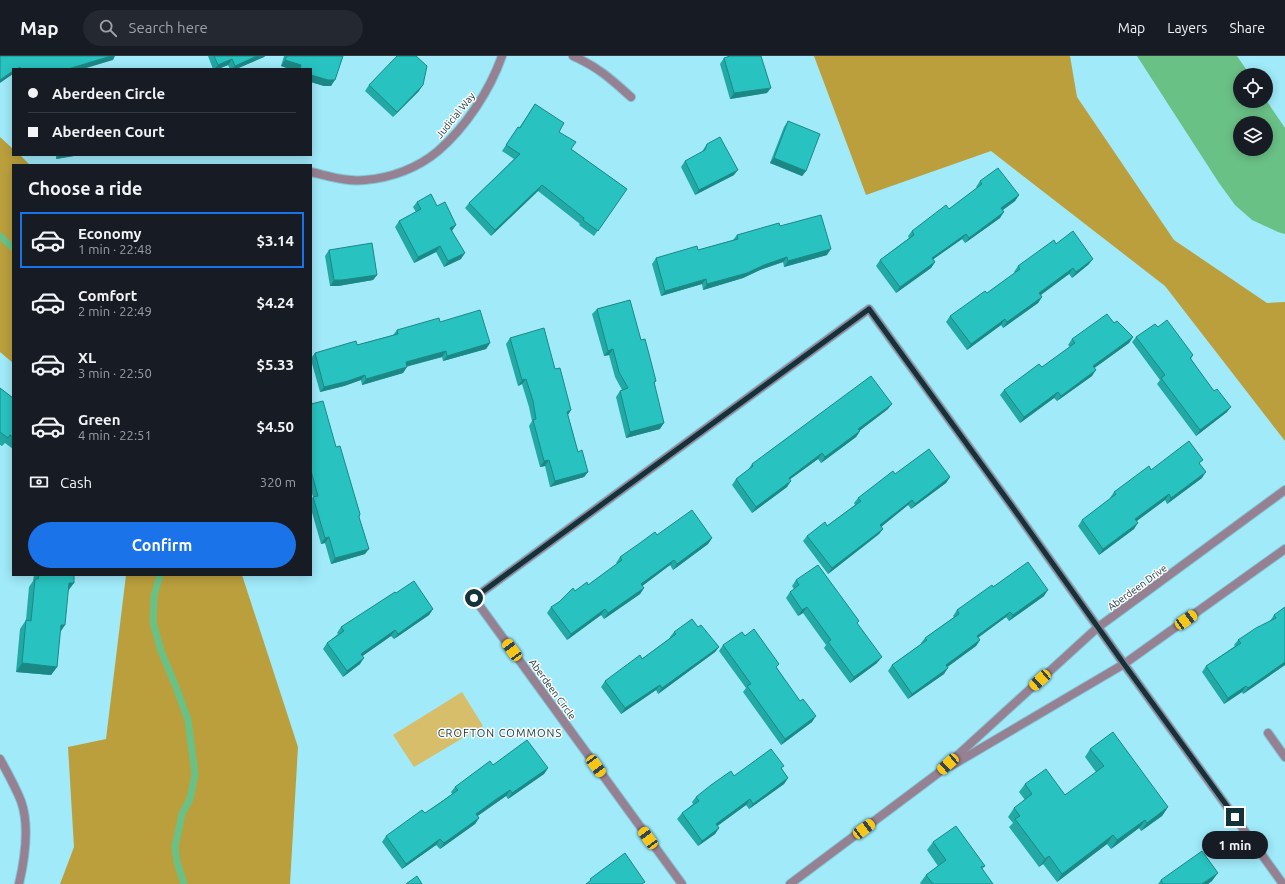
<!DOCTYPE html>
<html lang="en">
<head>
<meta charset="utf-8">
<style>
	body { margin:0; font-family:Ubuntu,sans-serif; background:#242831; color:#f1f3f6; height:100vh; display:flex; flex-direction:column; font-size:15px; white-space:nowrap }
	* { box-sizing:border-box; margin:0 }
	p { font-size:13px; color:#9ea1a6 }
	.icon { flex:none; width:22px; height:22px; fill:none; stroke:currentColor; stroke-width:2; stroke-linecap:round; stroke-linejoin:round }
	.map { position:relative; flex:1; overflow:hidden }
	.sheet { position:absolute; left:12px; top:108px; width:300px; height:412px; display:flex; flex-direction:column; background:#171b24; border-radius:0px; box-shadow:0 2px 10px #0003 }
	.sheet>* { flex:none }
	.top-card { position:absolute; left:12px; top:12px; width:300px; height:88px; border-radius:0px; box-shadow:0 2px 10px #0003; display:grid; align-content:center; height:88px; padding:0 16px; background:#171b24 }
	.buttons { position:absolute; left:1233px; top:12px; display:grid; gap:8px }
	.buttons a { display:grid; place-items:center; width:40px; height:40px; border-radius:50%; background:#171b24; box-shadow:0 2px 10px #0003; font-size:20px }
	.end { position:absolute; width:18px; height:18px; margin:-9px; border:5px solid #133239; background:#fff; box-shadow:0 0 0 2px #fff }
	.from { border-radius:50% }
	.bubble { position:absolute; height:28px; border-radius:14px; background:#171b24; box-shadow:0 2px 10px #0003; font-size:13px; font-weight:700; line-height:28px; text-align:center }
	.car { position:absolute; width:12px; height:24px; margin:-12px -6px; border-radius:5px; box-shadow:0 0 3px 1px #0007; background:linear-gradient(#f5c518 24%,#345 0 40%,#f5c518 0 76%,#345 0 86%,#f5c518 0) }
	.top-card b { display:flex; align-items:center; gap:14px; height:38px; font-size:15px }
	.top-card b+b { border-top:1px solid #363941 }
	.top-card i { width:10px; height:10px; background:#f1f3f6 }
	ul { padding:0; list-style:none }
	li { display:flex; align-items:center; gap:12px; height:56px; margin:0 8px 6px; padding:0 8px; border:2px solid transparent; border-radius:0px }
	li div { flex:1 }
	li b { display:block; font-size:15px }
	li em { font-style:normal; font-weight:700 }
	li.active { border-color:#1a73e8 }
	li>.icon { width:36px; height:36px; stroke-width:1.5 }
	h2 { padding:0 16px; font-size:18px; line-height:48px }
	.pay { display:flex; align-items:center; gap:10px; height:44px; padding:0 16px; font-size:15px }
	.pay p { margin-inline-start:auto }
	.action { display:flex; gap:8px; margin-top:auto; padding:8px 16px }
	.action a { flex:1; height:46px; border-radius:24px; background:#1a73e8; color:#fff; font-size:16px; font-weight:700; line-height:46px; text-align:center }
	header { display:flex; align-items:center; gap:24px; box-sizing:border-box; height:56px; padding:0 20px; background:#171b24; border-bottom:1px solid #363941 }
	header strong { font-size:19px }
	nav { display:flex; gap:22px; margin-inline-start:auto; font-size:14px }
	.search { width:280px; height:36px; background:#242831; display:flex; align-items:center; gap:10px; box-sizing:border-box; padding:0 14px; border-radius:22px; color:#9ea1a6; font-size:15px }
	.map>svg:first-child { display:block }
</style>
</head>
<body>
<header>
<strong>Map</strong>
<div class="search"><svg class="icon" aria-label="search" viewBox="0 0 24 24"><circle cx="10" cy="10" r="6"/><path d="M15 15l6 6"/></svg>Search here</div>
<nav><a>Map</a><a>Layers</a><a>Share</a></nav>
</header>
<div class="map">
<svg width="1285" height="828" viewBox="0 0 1285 828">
	<rect width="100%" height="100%" fill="#a0eafa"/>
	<path fill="#d7be6a" d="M462,636L483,670L414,711L393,679Z"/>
	<g fill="#bb9f3d">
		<path d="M814,0H1070L1077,41L1174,184L1267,247L1285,246V385L1165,230L991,95L866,139Z"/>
		<path d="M0,81L13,93V99H20L30,109H13V307L0,296Z"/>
		<path d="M126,519H242L298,691L290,828H60L74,791L68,691L106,683Z"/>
	</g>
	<path fill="#6ac186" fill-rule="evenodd" d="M1137,0H1237L1250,19H1240V45H1266V44L1285,72V178L1278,176L1252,164L1235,149L1219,127ZM1240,67H1266V93H1240Z"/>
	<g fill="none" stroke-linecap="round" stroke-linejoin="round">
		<g stroke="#6ac186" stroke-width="7">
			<path d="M0,180L13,192"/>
			<path d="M160,519L154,540L153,566L161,595L176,631L188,664L195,718L190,743L182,758L175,791L177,806L184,828"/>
		</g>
		<g stroke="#84c5d3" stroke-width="10">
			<g id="street">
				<path d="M573,0C598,11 611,23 631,41"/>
				<path d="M311,116C329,120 347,126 365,124C391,122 418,112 438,95C466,71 490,34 502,0"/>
				<path d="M1268,677L1285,701"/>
				<path d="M0,703C7,716 15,730 21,745C30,770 25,802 19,828"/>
				<path d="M951,710L1124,608L1285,493"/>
				<path d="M682,828L474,542L869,253L1011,449L1124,608L1283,828"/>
				<path d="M790,828L937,718L1097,572L1285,434"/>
			</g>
		</g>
		<use href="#street" stroke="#968192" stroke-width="8"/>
	</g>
	<g fill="#22a8a5">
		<path d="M208,0H265L264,1L236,13H230L228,9L218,13H213Z"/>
		<path d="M284,0H343L331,30H324L311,26V13H290L281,10Z"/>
		<path d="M724,2L767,37L730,43L720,8Z"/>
		<path d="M369,29L419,35L393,61L365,35Z"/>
		<path d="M535,48L559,76L571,93L627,133L594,180L579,169L580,168L538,135L491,180L465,152L469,147L514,103L502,95L518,71L519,72Z"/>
		<path d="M788,65L806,115L802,120L770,107L784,71Z"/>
		<path d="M707,88L734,119L695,139L681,111L685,105L702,96L703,94Z"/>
		<path d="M56,99H80L56,103Z"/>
		<path d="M980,125L1019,139L1015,145L1003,154L1000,162L965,187L962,183L933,203L935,206L931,212L896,237L876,210L880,204L909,182L908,180L912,175L949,153L977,132L976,131Z"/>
		<path d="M417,146L437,150L456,169L452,175L461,203L444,211L436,196L414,207L395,171L399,165L416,156L413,151Z"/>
		<path d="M780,170L827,199L784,211L783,206L760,214L743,222L703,234L702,228L661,240L652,208L656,202L698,194L733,184L737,179Z"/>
		<path d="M1056,188L1089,208L1072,222L1069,218L1041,239L1042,241L1038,247L1003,272L1001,269L967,294L946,266L950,260L987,237L1015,217L1014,216L1018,210Z"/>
		<path d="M329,194L377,219L373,224L338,230H330L325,200Z"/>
		<path d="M597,253L641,284L656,325L654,328L660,373L626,382L616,341L620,335L622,334L615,321L609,299L604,300L592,258Z"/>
		<path d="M440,266L490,287L486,293L443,305L442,301L407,310L403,317L362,329L361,324L344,330L320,336L311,304V302L315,297L357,289L393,279L397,274Z"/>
		<path d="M1114,267L1133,281L1129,287L1094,312L1092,320L1057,345L1054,342L1020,367L1000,339L1004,334L1042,311L1070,291L1068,289L1072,283Z"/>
		<path d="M1158,271L1193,299L1191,303L1227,356L1196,380L1157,328L1160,324L1132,286L1136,281Z"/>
		<path d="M510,282L555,313L571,354L568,359L578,396L588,416L584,421L550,431L545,410L540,411L529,370L532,365L529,351L522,328L518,330L506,288Z"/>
		<path d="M0,332L13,342V393L5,387L2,390L0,389Z"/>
		<path d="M311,348L336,391L359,461L365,498L331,508L325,487L321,488L311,453V444L313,441L311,434Z"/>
		<path d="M888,353L859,375H860L856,381L821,407L818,403L790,423L787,431L752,457L732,429L736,423L748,414L752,408Z"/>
		<path d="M1200,408L1202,422L1167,448L1165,444L1137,465L1134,473L1099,499L1078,470L1082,464L1110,443V442L1114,436L1151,414Z"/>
		<path d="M895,418L950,421L946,427L911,453L908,449L881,471L883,473L879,478L828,518L803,485L807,480L827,470L855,449L854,447L858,442Z"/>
		<path d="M657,479L712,482L708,488L673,514L670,509L642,530L644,532L640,538L604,563L601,559L567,584L547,557L551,551L575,535L588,529L617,508L616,507L620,501Z"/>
		<path d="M34,519H74L68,535L60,575L57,611L51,619L16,616L20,573L26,564L29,531L33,525Z"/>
		<path d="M796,524L857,568L877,607L850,627L824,592L826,589L803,557L798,560L786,542L790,536L794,533L792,530Z"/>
		<path d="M993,531L1044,540L1009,565L1006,561L978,582L980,584L976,590L947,611L944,618L908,643L888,615L892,609L921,588V587L925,582L954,561L953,560L957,554Z"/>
		<path d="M396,537L433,553L429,559L394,583L391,580L362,600L360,608L343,621L323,593L327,587L338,578L337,577L341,571Z"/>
		<path d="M1285,551V609L1243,638L1242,636L1224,648L1202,616L1206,610L1235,590L1234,589L1238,584L1270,565L1274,559Z"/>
		<path d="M698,571L719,591L715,596L658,638L656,634L621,658L601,631L605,625L642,603L670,582V581L674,576Z"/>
		<path d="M745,580L777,612L812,666L781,689L743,636L746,632L719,595L723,589Z"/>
		<path d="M1090,693L1168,751L1162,760L1141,775L1139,772L1111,793L1107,788L1057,826L1043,808L1039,811L1009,771L1013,767L1008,761L1014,752L1025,744L1019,736L1025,728L1065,739L1096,716L1085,701Z"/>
		<path d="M493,709L548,712L544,718L508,743L506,740L477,760L479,762L475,768L440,793L436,789L402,813L382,786L386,780L425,757L452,738L451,736L455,731Z"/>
		<path d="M782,713L788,722L784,728L749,753L746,749L717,770L719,772L715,778L698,790L677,763L682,757L693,748L692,746L696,741L734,720Z"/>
		<path d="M933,786L985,810L982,813L993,828H921L920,827L926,819L938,810L927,794Z"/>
		<path d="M1161,824L1212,825L1208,828H1158Z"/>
	</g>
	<g fill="#1c8886">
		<path d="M111,0H115L113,4L83,13H68Z"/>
		<path d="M257,0H265L264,1L236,13H232L235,10Z"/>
		<path d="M232,3L228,9L218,13H215L218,9Z"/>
		<path d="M285,4L301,9L299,13H290L281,10Z"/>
		<path d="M13,15V18L0,27V24Z"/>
		<path d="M311,19L335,24L331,30H324L311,26Z"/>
		<path d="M423,29L419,35L393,61L397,56Z"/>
		<path d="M771,32L767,37L730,43L734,37Z"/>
		<path d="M59,99H80L56,103Z"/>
		<path d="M774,102L806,115L802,120L770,107Z"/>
		<path d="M738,114L734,119L695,139L699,134Z"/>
		<path d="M542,129L538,135L491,180L495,174Z"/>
		<path d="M1019,139L1015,145L997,158L1001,152Z"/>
		<path d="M1004,156L1000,162L965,187L969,182Z"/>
		<path d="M456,169L452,174L446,178L450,172Z"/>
		<path d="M966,178L962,183L928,207L932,202Z"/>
		<path d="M440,190L436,196L414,207L418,201Z"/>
		<path d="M831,193L827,199L784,211L788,205Z"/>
		<path d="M465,197L461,203L444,211L448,205Z"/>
		<path d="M787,201L783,206L760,214L743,222L703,234L707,228Z"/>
		<path d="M1093,203L1089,208L1072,222L1076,216Z"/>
		<path d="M935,206L931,212L896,237L900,231Z"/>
		<path d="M1073,212L1069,218L1035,243L1039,237Z"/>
		<path d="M377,219L373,224L338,230H330L334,224Z"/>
		<path d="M706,223L702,228L661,240L665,235Z"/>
		<path d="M1042,241L1038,247L1003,272L1007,266Z"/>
		<path d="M1005,263L1001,269L967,294L971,288Z"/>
		<path d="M1133,281L1129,287L1089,316L1093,310Z"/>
		<path d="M490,287L486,293L443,305L447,300Z"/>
		<path d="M613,293L609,299L604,300L608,295Z"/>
		<path d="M446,295L442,301L402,312L406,306Z"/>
		<path d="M407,311L403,317L362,329L366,323Z"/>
		<path d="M1096,314L1092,320L1057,345L1061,340Z"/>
		<path d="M365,319L361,324L344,330L320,336L324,331Z"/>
		<path d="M526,323L522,328L518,330L522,324Z"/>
		<path d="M1058,336L1054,342L1020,367L1024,361Z"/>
		<path d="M892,348L888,353L854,379L858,373Z"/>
		<path d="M1231,351L1227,356L1196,380L1200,374Z"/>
		<path d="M571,354L567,360V356Z"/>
		<path d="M664,367L660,373L626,382L630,376Z"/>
		<path d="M860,375L856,381L821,407L825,401Z"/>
		<path d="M822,397L818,403L785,427L789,422Z"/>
		<path d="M549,404L545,410L540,411L544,405Z"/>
		<path d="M588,416L584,421L550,431L555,425Z"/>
		<path d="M1206,416L1202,422L1167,448L1171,442Z"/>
		<path d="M950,421L946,427L911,453L915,448Z"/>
		<path d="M791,425L787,431L752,457L756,451Z"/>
		<path d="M1169,438L1165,444L1131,469L1135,463Z"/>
		<path d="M912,444L908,449L876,475L880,469Z"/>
		<path d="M1138,467L1134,473L1099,499L1103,493Z"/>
		<path d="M883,473L879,478L828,518L832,512Z"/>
		<path d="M329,481L325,487L321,488L325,482Z"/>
		<path d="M712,482L708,488L673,514L677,508Z"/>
		<path d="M369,493L365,498L331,508L335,502Z"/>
		<path d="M674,504L670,509L637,534L641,528Z"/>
		<path d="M69,527H74L68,535Z"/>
		<path d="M644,532L640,538L604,563L608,557Z"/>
		<path d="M1048,534L1044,540L1009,565L1013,559Z"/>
		<path d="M807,551L803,557L798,560L802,554Z"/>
		<path d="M433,553L429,559L394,583L398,578Z"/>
		<path d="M605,553L601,559L567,584L571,578Z"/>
		<path d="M1010,556L1006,561L973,585L977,580Z"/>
		<path d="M61,569H65L59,578Z"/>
		<path d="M395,574L391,580L357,604L361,598Z"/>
		<path d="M980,584L976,590L942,615L946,609Z"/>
		<path d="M719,591L715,596L658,638L662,632Z"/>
		<path d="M882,601L877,607L850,627L854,621Z"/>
		<path d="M364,602L360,608L343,621L347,615Z"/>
		<path d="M1285,606V609L1243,638L1248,632Z"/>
		<path d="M22,607L57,611L51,619L16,616Z"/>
		<path d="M948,612L944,618L908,643L912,638Z"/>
		<path d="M660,629L656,634L621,658L625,652Z"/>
		<path d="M1246,630L1242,636L1224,648L1228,642Z"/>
		<path d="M816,660L812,666L781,689L785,683Z"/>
		<path d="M548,712L544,718L508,743L512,737Z"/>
		<path d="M788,722L784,728L749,753L753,748Z"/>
		<path d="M510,734L506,740L472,764L476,758Z"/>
		<path d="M750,743L746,749L712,774L716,768Z"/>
		<path d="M1168,751L1162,760L1141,775L1147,767Z"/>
		<path d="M479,762L475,768L440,793L444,787Z"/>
		<path d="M1145,764L1139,772L1111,793L1117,784Z"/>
		<path d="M719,772L715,778L698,790L702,785Z"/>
		<path d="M1113,779L1107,788L1057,826L1062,818Z"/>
		<path d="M440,783L436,789L402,813L406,808Z"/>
		<path d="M1049,800L1043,808L1039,811L1045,803Z"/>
		<path d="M1218,817L1212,825L1208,828H1202Z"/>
	</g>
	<g fill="#28c3c0" stroke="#1c8886">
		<path d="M0,0H111L68,13H21L20,11L17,13H13V15L0,24Z"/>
		<path d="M214,0H257L235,10L232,3L218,9Z"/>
		<path d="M287,0H343L335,24H328L311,19V13H300L301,9L285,4Z"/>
		<path d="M397,0H416L427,10L423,29L397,56L369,29Z"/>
		<path d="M730,0H761L771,32L734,37L724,2Z"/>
		<path d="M535,48L564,67L559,76L576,86L571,93L627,133L598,175L583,164L584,162L542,129L495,174L469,147L520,98L506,89L518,71L520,72Z"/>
		<path d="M788,65L820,78L806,115L774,102Z"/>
		<path d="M720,81L738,114L699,134L685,105L705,94L707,88Z"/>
		<path d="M998,112L1019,139L1001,152L1004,156L969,182L966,178L932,202L935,206L900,231L880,204L914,179L912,175L946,149L949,153L982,128L980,125Z"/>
		<path d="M431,138L437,150L445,146L456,169L450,172L465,197L448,205L440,190L418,201L399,165L421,153L417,146Z"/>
		<path d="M821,159L831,193L788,205L787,201L764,209L747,217L707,228L706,223L665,235L656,202L697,190L698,194L738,183L737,179L779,167L780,170Z"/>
		<path d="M1073,175L1093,203L1076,216L1073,212L1039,237L1042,241L1007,266L1005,263L971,288L950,260L985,235L987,237L1020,213L1018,210L1054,184L1056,188Z"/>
		<path d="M372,187L377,219L342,224H334L329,194Z"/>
		<path d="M630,244L641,284L645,283L649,298L656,325L654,326L664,367L630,376L620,335L628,332L619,316L613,293L608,295L597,253Z"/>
		<path d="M480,254L490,287L447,300L446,295L406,306L407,311L366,323L365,319L348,325L324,331L315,297L356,285L357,289L398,278L397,274L439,262L440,266Z"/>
		<path d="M1107,258L1114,267L1117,265L1133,281L1093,310L1096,314L1061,340L1058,336L1024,361L1004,334L1039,308L1042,311L1075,287L1072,283Z"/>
		<path d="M1167,264L1193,299L1190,302L1214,335L1217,333L1231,351L1200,374L1161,322L1165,319L1136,281L1155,268L1158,271Z"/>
		<path d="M544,272L555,313L560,312L571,354L567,356L578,396L582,394L588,416L555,425L549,404L544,405L533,364L536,363L533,345L526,323L522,324L510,282Z"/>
		<path d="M871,320L892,348L858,373L860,375L825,401L822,397L789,422L791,425L756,451L736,423L753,410L752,408Z"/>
		<path d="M0,332L13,342V381L10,379L8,382L0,376Z"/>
		<path d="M323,345L336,391L340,390L360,458L359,461L369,493L335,502L329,481L325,482L313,441L318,440L311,415V348Z"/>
		<path d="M1189,385L1203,404L1199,407L1206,416L1171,442L1169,438L1135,463L1138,467L1103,493L1082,464L1116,438L1114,436L1149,410L1151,414Z"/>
		<path d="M929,393L950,421L915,448L912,444L880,469L883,473L832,512L807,480L825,466L827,470L861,445L858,442L893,415L895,418Z"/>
		<path d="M692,454L712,482L677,508L674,504L641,528L644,532L608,557L605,553L571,578L551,551L559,546L573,532L575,535L587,526L588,529L622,504L620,501L640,487L655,476L657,479Z"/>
		<path d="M1028,506L1048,534L1013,559L1010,556L977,580L980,584L946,609L948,612L912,638L892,609L927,584L925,582L959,558L957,554L992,529L993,531Z"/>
		<path d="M818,509L859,565L857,567L882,601L854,621L828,586L831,584L807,551L802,554L790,536L799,529L796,524Z"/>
		<path d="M39,519H74V527H69L65,569H61L57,611L22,607L26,564L31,565L35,523H38Z"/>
		<path d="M414,525L433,553L398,578L395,574L361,598L364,602L347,615L327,587L344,575L341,571L395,536L396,537Z"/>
		<path d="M1285,551V606L1248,632L1246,630L1228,642L1206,610L1241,587L1238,584L1256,572L1276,562L1274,559Z"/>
		<path d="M692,563L698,571L701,569L719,591L662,632L660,629L625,652L605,625L640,599L642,603L676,578L674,576Z"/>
		<path d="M754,573L779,608L776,611L800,645L803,643L816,660L785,683L747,630L751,628L723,589L742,576L745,580Z"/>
		<path d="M1113,676L1168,751L1147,767L1145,764L1117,784L1113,779L1062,818L1049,800L1045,803L1015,763L1020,760L1014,752L1032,738L1025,728L1046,713L1065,739L1104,710L1090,693Z"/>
		<path d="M527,684L548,712L512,737L510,734L495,744L476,758L479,762L444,787L440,783L406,808L386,780L422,754L425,757L440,747L458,734L455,731L490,705L493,709Z"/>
		<path d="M771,693L784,710L781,712L788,722L753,748L750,743L716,768L719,772L702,785L682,757L699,745L696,741L711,729L731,715L734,720Z"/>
		<path d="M956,770L985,810L981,811L993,828H933L926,819L946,804L933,786Z"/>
		<path d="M1202,795L1218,817L1202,828H1163L1161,824Z"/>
		<path d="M625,797L645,826L642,828H586L591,824L590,823Z"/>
		<path d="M417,820L422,828H406Z"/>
	</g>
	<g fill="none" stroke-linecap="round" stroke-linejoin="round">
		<path stroke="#133239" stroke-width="5" d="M474,542L869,253L1011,449L1124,608L1235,761"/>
	</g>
	<g text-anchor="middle" stroke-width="3" stroke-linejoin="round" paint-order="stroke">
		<g font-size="10" fill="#133239" stroke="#fdfdfd">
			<text transform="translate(455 59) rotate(-51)" y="4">Judicial Way</text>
			<text transform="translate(1137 531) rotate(-36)" y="4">Aberdeen Drive</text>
			<text transform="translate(553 633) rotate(54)" y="4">Aberdeen Circle</text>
		</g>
		<g font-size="11" letter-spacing="1" fill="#0c353d" stroke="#fdfdfd">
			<text x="500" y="681">CROFTON COMMONS</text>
		</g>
	</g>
</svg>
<div class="buttons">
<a><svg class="icon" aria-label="locate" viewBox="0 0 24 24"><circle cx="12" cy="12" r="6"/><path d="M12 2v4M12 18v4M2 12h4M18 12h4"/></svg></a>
<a><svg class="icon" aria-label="layers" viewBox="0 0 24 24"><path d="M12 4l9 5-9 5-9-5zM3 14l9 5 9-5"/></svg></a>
</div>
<i class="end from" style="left:474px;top:542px"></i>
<i class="end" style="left:1235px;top:761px"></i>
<div class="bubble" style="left:1202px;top:775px;width:66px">1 min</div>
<i class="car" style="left:1186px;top:564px;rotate:55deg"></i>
<i class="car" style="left:512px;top:594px;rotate:324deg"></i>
<i class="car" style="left:1040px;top:624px;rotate:228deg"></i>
<i class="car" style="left:948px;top:708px;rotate:228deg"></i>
<i class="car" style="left:596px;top:710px;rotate:144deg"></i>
<i class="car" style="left:864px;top:773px;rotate:53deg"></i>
<i class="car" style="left:648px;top:782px;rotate:324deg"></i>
<div class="top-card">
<b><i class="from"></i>Aberdeen Circle</b>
<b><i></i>Aberdeen Court</b>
</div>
<section class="sheet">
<h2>Choose a ride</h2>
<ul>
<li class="active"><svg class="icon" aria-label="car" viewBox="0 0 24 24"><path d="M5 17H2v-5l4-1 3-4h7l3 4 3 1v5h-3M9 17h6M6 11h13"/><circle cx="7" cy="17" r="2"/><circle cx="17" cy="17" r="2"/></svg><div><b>Economy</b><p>1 min · 22:48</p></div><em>$3.14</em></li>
<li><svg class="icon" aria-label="car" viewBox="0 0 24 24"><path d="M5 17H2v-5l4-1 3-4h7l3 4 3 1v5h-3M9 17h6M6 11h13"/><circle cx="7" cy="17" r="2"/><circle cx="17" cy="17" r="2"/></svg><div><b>Comfort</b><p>2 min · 22:49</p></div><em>$4.24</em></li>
<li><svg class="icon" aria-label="car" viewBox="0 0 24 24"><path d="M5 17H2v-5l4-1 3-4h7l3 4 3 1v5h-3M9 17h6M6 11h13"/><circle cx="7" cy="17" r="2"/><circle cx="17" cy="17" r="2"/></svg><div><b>XL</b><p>3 min · 22:50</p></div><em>$5.33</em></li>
<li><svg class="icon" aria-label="car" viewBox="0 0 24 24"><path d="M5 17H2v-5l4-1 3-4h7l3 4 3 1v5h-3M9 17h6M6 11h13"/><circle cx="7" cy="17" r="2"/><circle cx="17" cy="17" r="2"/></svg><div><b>Green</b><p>4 min · 22:51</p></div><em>$4.50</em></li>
</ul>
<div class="pay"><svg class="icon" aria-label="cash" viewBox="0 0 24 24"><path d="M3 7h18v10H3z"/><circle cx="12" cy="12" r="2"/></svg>Cash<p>320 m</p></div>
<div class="action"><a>Confirm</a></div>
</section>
</div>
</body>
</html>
